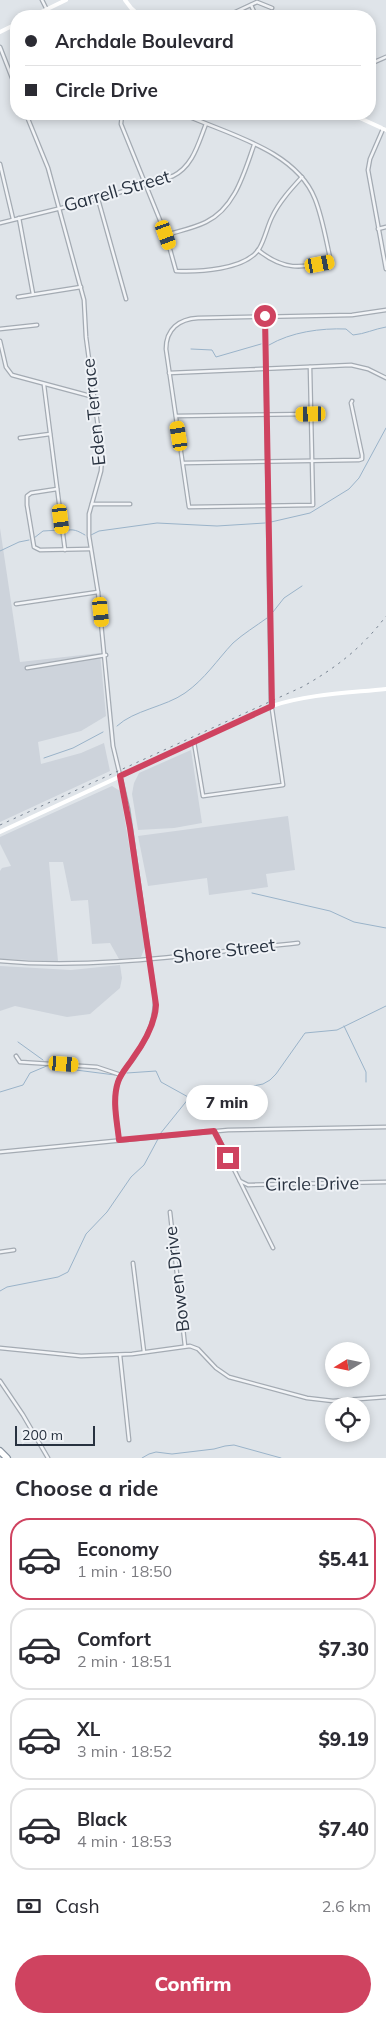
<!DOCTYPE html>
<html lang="en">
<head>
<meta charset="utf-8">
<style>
	body { margin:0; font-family:Mulish,sans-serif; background:#f7f7f7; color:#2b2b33; height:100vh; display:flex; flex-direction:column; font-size:19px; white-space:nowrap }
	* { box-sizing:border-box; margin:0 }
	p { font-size:16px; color:#7c7c81 }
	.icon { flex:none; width:28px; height:28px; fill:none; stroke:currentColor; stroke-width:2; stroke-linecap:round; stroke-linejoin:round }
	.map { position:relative; height:1458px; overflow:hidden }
	.side { display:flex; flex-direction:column; background:#fff; flex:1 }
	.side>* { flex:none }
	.guide { position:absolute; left:10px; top:10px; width:366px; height:110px; border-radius:20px; box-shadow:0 2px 8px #0003; display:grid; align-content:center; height:110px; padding:0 15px; background:#fff }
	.needle { width:32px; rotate:260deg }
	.buttons { position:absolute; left:325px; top:1342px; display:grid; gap:10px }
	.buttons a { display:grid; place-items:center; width:45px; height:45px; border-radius:50%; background:#fff; box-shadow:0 2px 8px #0003; font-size:25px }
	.scale { position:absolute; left:15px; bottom:12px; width:80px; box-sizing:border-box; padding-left:5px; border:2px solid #283240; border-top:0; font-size:14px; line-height:18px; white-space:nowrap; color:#283240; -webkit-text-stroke:4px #eff2f6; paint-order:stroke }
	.end { position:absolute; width:22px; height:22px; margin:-11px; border:6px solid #cf4360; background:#fff; box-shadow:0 0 0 2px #fff }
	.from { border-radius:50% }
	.bubble { position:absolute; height:35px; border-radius:18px; background:#fff; box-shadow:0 2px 8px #0003; font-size:16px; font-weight:800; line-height:35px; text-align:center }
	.car { position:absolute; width:15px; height:30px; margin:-15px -8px; border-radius:6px; box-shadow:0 0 4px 1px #0007; background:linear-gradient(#f5c518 24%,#345 0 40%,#f5c518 0 76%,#345 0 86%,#f5c518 0) }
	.guide b { display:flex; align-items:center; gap:18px; height:48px; font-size:19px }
	.guide b+b { border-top:1px solid #e1e1e2 }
	.guide i { width:12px; height:12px; background:#2b2b33 }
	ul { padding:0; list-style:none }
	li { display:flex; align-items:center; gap:15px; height:82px; margin:0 10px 8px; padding:0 5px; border:2px solid #e1e1e2; border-radius:20px }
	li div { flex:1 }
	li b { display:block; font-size:19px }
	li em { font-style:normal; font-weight:800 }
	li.selected { border-color:#cf4360 }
	li>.icon { width:45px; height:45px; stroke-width:1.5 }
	h2 { padding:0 15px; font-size:22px; line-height:60px }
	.pay { display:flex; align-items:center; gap:12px; height:55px; padding:0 15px; font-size:19px }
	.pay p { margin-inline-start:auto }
	.primary-button { display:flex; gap:10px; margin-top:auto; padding:10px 15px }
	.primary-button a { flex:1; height:58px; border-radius:30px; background:#cf4360; color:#fff; font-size:20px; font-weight:800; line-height:58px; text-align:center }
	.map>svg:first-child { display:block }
</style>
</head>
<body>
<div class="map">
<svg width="386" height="1458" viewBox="0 0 386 1458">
	<rect width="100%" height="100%" fill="#dfe4e9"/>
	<g fill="#cdd3db">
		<path d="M0,528L20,662L100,653L106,716L81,731L38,742L41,764L81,753L104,743L110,771L0,822Z"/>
		<path d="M191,750L202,823L174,828L138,830L132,794L134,783L139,773Z"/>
		<path d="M112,786L120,791L138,899L145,947L141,957L119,959L110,943L92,944L88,900L71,901L63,862H49L58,961L0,959V871L2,868L11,866L0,844V837Z"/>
		<path d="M288,816L295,870L266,874L268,887L209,895L207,878L148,886L138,836Z"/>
		<path d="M120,965L122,978L120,988L90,1014L67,1017L15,1006L0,1011V966L71,970Z"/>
	</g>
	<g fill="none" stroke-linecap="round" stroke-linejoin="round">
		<g stroke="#9ab3c9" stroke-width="1">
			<path d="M269,345C291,332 321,328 346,329L353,335C365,334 374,329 386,327"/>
			<path d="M191,349L212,350L216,357L261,344"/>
			<path d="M271,522L310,513L349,489L359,478L386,428"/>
			<path d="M65,531C73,528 78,531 85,535"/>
			<path d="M91,535L99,531L157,523L217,526L265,523"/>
			<path d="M34,538L43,531L60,530"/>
			<path d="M0,551L19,542L29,540"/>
			<path d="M273,612L284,598L302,586"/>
			<path d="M117,726C134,710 165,707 185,693C205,679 217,660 233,643C243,634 256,626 267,618"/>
			<path d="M44,758L73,748L103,732"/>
			<path d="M252,893L330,911L354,922L386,928"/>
			<path d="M344,1026L366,1072V1082"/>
			<path d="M18,1042L43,1060"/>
			<path d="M50,1065L68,1069L115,1075"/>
			<path d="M127,1073L156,1071L161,1082L190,1098L214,1099L243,1088L263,1084L270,1080L276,1074L305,1033L337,1030L386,1006"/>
			<path d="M0,1092L23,1085L30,1073L49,1065"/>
			<path d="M160,1134L189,1098"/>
			<path d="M0,1291L7,1287L58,1277L68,1272L86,1234L107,1212L131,1177L144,1165L158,1139"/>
			<path d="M142,1458L149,1454L156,1452L172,1454L214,1449L225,1446L234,1445L281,1458"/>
		</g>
		<g stroke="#a4abb3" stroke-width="5">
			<g id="street">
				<path d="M42,0L47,10"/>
				<path d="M251,5L256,16"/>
				<path d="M227,16L257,2L272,8"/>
				<path d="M0,47L16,88"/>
				<path d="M370,64L386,57"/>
				<path d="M26,114L48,168L84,300L86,337L102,457L101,471L89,514V536L98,592L113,746L128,809L155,998C156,1021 146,1040 133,1059C127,1066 121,1073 118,1082C112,1100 117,1121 119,1140"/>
				<path d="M122,114L121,124L166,235L176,271C198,272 245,270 259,249C265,239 267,227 272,217C279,202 291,189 302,177"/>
				<path d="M183,114C227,134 296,150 315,199C323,219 326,241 331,262C300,268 284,271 258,250"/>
				<path d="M383,129L370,159L368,170L386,269"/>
				<path d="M0,164L13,219"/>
				<path d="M98,199L126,299"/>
				<path d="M19,218L33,294"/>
				<path d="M0,223L98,199L173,176C193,166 198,144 206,124"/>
				<path d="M378,229L386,227"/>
				<path d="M166,235C179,231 194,228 206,222C235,208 244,173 254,145"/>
				<path d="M18,297L81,287"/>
				<path d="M0,329L37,325"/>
				<path d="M0,341L6,367L12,375L94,397"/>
				<path d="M310,367L313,505L189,507L166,349C166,329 179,319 198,318L352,315L386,310"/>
				<path d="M169,373L351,365L368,369L386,378"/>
				<path d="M44,385L65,550"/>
				<path d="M176,416L311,414"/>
				<path d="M20,438L50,434"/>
				<path d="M183,463L359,460L362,459V455L351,403L352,401"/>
				<path d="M57,489L31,493L27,496V505L34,547L40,550L90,549"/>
				<path d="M92,504H130"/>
				<path d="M16,604L98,592"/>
				<path d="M27,668L106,655"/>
				<path d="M194,742L203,796L283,785L271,702L265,316"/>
				<path d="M0,961C100,970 199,953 298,943"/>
				<path d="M16,1056L20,1062L97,1067L121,1075"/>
				<path d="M215,1131L273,1248"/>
				<path d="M0,1152L228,1130L386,1127"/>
				<path d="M240,1181L248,1185L386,1182"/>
				<path d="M170,1212L185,1346"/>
				<path d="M0,1252L14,1250"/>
				<path d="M133,1263L144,1352"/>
				<path d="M0,1348L81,1356L132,1354L190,1346L198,1349L216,1368L229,1377L307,1398L333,1401L386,1397"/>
				<path d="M120,1355L129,1440"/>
				<path d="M0,1381L23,1415L48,1458"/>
			</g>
		</g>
		<g stroke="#87929f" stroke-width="8">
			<path id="highway" d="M0,1451L7,1458"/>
		</g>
		<use href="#street" stroke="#f2f4f7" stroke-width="2.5"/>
		<g stroke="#fff" stroke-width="4">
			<path d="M125,0L131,8L140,16"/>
			<path d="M33,16L66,0"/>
			<path d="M0,32L16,24"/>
			<path d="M351,114L386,130"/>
			<path d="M0,832L272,706C308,694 348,693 386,689"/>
		</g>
		<use href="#highway" stroke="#fff" stroke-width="5.5"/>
		<path stroke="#798492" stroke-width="1" stroke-dasharray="2.5 5" stroke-linecap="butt" d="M0,825L302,687C336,668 363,647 386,616"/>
	</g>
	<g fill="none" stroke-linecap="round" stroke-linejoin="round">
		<path stroke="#cf4360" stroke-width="6" d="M228,1158L214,1131L119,1140C117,1121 112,1100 118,1082C121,1073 128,1066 133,1058C144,1043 155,1025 156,1005L130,828L120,776L272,706L265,316"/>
	</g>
	<g text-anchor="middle" stroke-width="4" stroke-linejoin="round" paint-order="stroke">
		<g font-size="18" fill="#283240" stroke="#eff2f6">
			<text transform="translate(117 191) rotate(-16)" y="6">Garrell Street</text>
			<text transform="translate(94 412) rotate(-96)" y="6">Eden Terrace</text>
			<text transform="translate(224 951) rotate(-7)" y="6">Shore Street</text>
			<text transform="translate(312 1184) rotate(-1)" y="6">Circle Drive</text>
			<text transform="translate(177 1279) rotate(-97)" y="6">Bowen Drive</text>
		</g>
	</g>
</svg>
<div class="buttons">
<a><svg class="needle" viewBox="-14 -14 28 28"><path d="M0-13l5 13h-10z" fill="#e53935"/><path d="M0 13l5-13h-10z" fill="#7c7c81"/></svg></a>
<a><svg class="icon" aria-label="locate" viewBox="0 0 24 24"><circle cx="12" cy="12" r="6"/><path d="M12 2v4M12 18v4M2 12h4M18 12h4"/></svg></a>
</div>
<div class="scale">200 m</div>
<i class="end from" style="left:265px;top:316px"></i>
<i class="end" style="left:228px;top:1158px"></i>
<div class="bubble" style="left:186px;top:1085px;width:82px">7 min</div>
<i class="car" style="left:166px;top:235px;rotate:160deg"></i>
<i class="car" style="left:320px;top:264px;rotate:79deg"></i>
<i class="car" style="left:311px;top:414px;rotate:269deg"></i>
<i class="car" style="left:179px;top:436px;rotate:351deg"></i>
<i class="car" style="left:61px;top:519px;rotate:173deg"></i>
<i class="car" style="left:101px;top:612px;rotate:174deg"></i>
<i class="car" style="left:64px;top:1064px;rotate:94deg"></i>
<div class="guide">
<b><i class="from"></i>Archdale Boulevard</b>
<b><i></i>Circle Drive</b>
</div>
</div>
<section class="side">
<h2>Choose a ride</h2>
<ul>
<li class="selected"><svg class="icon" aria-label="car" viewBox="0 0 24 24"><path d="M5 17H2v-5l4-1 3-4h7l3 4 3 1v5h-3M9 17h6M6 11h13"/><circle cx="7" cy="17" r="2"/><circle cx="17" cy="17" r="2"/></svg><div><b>Economy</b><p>1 min · 18:50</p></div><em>$5.41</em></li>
<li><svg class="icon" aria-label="car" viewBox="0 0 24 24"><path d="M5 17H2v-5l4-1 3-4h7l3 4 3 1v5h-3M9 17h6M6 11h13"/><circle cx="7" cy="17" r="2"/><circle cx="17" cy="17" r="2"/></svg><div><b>Comfort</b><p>2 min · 18:51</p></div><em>$7.30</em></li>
<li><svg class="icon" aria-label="car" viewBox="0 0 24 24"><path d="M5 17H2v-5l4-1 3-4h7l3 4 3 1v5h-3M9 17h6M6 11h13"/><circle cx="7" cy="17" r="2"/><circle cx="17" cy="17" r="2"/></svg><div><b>XL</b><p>3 min · 18:52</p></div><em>$9.19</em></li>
<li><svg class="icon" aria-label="car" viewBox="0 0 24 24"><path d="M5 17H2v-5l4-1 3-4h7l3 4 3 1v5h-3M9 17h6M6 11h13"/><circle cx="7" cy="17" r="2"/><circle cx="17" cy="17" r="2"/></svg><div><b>Black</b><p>4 min · 18:53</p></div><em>$7.40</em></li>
</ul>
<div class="pay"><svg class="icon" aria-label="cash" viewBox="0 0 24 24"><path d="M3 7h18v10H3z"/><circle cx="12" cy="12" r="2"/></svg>Cash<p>2.6 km</p></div>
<div class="primary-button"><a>Confirm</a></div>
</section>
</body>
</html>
